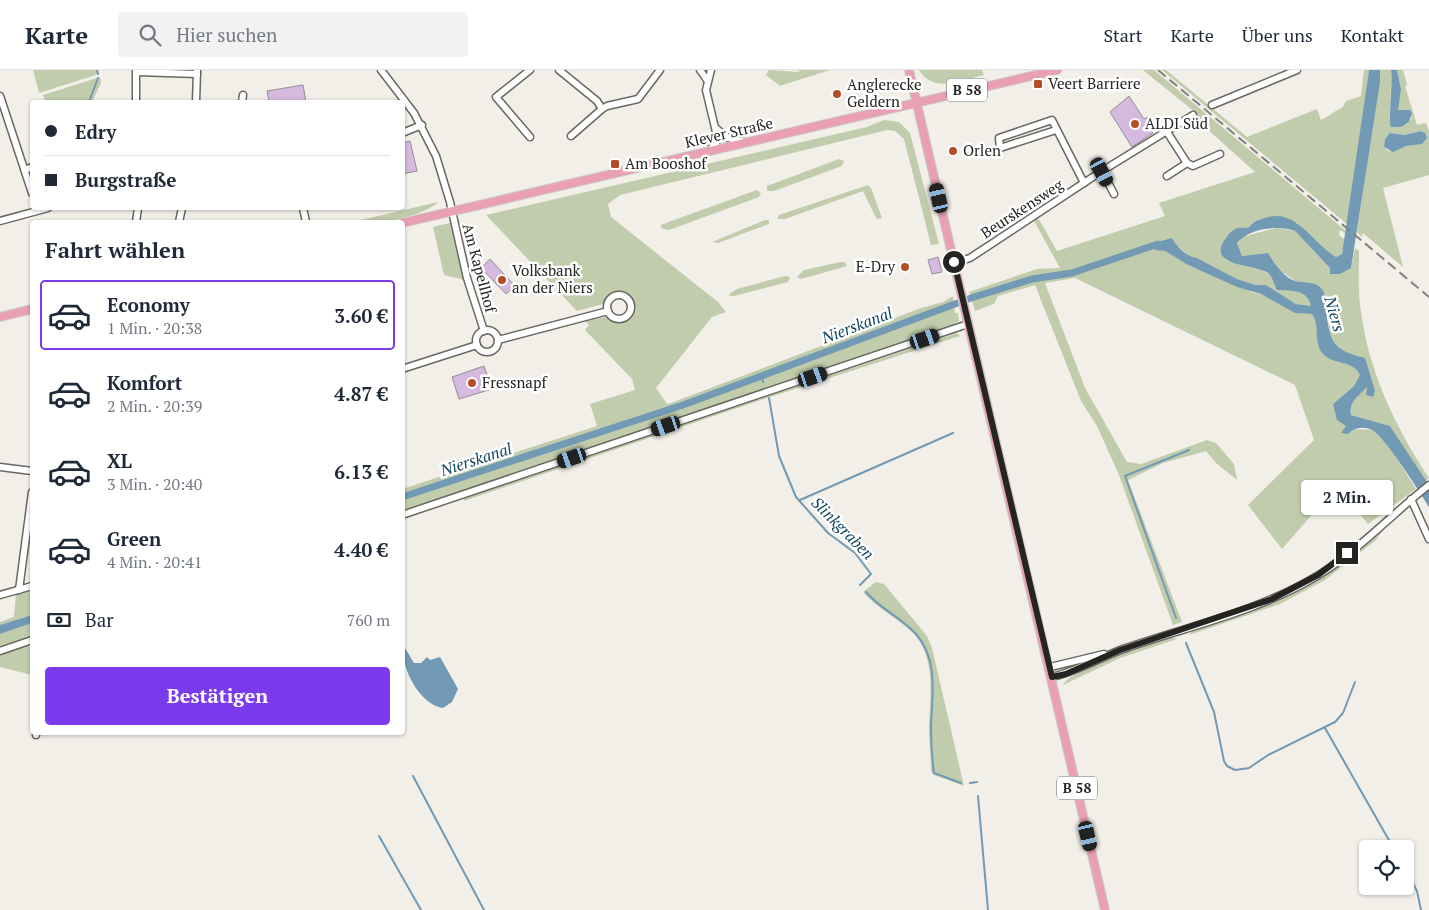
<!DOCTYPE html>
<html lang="de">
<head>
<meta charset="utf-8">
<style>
	body { margin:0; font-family:"PT Serif",serif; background:#f2f2f3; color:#1f2937; height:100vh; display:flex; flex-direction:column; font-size:19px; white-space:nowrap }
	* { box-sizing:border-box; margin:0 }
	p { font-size:16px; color:#747a83 }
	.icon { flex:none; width:28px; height:28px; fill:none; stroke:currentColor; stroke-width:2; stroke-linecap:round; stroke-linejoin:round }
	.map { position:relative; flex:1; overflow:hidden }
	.panel { position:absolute; left:30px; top:150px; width:375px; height:515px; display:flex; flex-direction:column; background:#fff; border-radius:5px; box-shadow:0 1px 4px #0004 }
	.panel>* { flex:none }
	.hud { position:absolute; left:30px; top:30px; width:375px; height:110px; border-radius:5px; box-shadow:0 1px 4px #0004; display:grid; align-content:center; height:110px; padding:0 15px; background:#fff }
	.controls { position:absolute; left:1359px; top:770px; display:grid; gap:10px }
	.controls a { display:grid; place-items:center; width:55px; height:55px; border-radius:5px; background:#fff; box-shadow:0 1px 4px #0004; font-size:25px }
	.end { position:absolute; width:22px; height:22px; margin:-11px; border:6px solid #252422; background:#fff; box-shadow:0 0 0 2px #fff }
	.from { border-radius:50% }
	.bubble { position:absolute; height:35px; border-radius:5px; background:#fff; box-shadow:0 1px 4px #0004; font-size:16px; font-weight:700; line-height:35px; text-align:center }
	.car { position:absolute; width:15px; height:30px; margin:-15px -8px; border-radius:6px; box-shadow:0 0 4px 1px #0007; background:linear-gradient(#222 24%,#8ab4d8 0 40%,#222 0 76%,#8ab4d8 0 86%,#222 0) }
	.hud b { display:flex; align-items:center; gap:18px; height:48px; font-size:19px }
	.hud b+b { border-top:1px solid #e0e1e3 }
	.hud i { width:12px; height:12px; background:#1f2937 }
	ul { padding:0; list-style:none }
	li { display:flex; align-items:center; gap:15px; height:70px; margin:0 10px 8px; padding:0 5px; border:2px solid transparent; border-radius:5px }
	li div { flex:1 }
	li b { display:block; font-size:19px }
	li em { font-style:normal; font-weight:700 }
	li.active { border-color:#7c3aed }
	li>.icon { width:45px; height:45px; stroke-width:1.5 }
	h2 { padding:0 15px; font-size:22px; line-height:60px }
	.pay { display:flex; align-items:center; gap:12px; height:55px; padding:0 15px; font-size:19px }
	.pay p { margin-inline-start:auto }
	.button { display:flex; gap:10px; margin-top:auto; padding:10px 15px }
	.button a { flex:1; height:58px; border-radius:5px; background:#7c3aed; color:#fff; font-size:20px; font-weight:700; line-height:58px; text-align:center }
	header { display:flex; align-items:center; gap:30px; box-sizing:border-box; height:70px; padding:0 25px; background:#fff; border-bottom:1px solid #e0e1e3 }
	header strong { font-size:24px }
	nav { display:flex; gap:28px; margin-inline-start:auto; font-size:18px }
	.search { width:350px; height:45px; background:#f2f2f3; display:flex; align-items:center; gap:12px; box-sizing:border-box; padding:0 18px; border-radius:5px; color:#747a83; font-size:19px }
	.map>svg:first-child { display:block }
</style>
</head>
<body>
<header>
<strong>Karte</strong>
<div class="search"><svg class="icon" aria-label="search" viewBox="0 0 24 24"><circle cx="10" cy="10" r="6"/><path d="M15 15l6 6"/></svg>Hier suchen</div>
<nav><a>Start</a><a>Karte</a><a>Über uns</a><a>Kontakt</a></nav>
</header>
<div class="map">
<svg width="1429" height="840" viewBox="0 0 1429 840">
	<rect width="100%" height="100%" fill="#f2eee8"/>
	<g fill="#c0ccab" fill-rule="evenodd">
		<path d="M33,0H98L99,4L39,23Z"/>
		<path d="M769,0L800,2L798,0H830L780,16L766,5Z"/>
		<path d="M919,0H982L984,5C962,10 933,24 919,0Z"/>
		<path d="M1143,0H1154L1346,161V164L1340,160L1339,165L1345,170L1342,184L1336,187L1328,183L1296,152H1253C1246,163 1230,164 1222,175L1225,190C1242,196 1258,196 1273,207L1275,218C1290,220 1307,219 1311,236L1296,234L1266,215H1256L1237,209L1197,188H1192L1175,174L1165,181L1186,194L1254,223C1276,226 1284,243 1312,244C1322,258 1312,272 1324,285C1333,295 1354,290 1361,305L1354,316L1333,334L1352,359L1374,360L1387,373L1416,419L1368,454L1334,413L1311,434L1315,441L1282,479L1248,435L1314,370L1295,315L1075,208L1045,213L1085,318L1127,392L1141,394L1207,370L1216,373L1234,394L1237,410L1216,393L1206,381L1163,393L1128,410L1182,552L1173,555L1119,405L1097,356L1081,331L1035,215L998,226L994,234L975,241L969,222L1037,199L1060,198L1033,149L1037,146L1057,181L1165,146L1159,133L1255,102L1196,49L1195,42Z"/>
		<path d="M1162,0H1166L1247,67L1317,39L1321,50C1328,47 1334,41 1342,38L1346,31L1361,26L1364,0H1369L1347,154Z"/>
		<path d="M1380,0H1391C1392,11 1388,52 1391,57L1407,54L1412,48L1407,40L1400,41L1397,38L1401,19L1397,0H1403L1407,15L1405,16L1417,55L1426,53L1429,61V105L1383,118L1403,197L1363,163L1362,167L1357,162ZM1421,61L1424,62L1410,75L1388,81L1384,77L1385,69L1390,63L1404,65Z"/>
		<path d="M100,7L101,13L92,32H41L45,30L43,25Z"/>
		<path d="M884,50L899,52L910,63L939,174L931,175L904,69L895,61L887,60L620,125L608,134L611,147L718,232L726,242L712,247L656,318L667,334L671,333L921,238L943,232L953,226L955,243H958L959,251L948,258L403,441L402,419L597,356L590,334L635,320L632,309L585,260L589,255L585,251L605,247L618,252L627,249L634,239L631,227L624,222H615L603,234L577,241L486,145L867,57Z"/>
		<path d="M839,89L844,91L842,96L774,121H767V116Z"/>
		<path d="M868,115L871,118L882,148L877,149L875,146L863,121L785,149H777L779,145Z"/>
		<path d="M757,120L761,124L759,127L669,160L661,158V155L666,153Z"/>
		<path d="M438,132C427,145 371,158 357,151Z"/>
		<path d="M765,150H769V154L718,173L712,172Z"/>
		<path d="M454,152L469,214L461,209L444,205L433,157Z"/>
		<path d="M1276,158L1295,161L1330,198V204L1351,198L1355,178L1359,181C1359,199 1358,217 1360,235C1368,300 1393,353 1429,408L1426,411L1390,356L1351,345C1348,331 1359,326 1367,317V325L1373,327L1365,289L1344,283L1334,275L1329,263L1327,232L1309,213L1295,211L1281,201L1268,183L1242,186L1237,173L1242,167Z"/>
		<path d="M841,192H845L847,196L801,209L797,207L804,200Z"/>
		<path d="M785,206L790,207L788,212L734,226H730L729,224L737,219Z"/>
		<path d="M957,263L960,266L764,329L464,431L463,428Z"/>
		<path d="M1386,456L1376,470L1325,510L1280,534L1189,565L1193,560L1279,531L1321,508Z"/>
		<path d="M876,512L884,514L927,566L932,578L964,716L934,705L931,702C931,687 929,671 929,656C930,626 936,588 914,564C898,548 879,540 863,522Z"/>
		<path d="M32,519V545L0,555V552L14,547L16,522Z"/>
		<path d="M32,553V566L0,577V564Z"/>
		<path d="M1171,567L1177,569L1120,588L1063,615C1072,598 1150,574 1171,567Z"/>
		<path d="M27,575L32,579V605L0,597V584Z"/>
	</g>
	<g fill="#729ab4">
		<path d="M1369,0H1380V12L1351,198L1340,204H1330V198L1295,161C1278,155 1249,158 1237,173L1242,186L1268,183C1275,193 1283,207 1295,211C1304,213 1314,211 1321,218C1327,224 1325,233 1326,240C1330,272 1332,280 1365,288L1375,321L1373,327L1366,325L1367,317C1359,326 1348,332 1351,345L1390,356L1429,415V437C1421,424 1383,364 1372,360C1363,356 1354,357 1348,364L1341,363L1346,356L1337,350L1333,334L1354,316L1360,305C1354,290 1333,295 1324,285C1312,273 1321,257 1312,244L1295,243L1261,224L1237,217L1186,194L1165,181L1155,180L1154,173L1172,168C1176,176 1187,187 1197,188L1237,209L1256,215H1266L1296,234L1311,236C1307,219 1292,221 1277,220C1273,214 1274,208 1268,203C1254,194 1218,197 1221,178C1222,172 1231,159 1238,158C1242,157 1244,159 1249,157C1254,151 1258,150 1265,148C1296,137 1313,174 1336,187L1342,184Z"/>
		<path d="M1391,0H1397L1401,19L1398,40H1410L1412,43L1409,52L1401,57H1391C1388,51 1393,13 1391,0Z"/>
		<path d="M1421,61L1425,63L1427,68L1422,74L1406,76L1393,82L1384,77L1385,69L1390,63L1404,65Z"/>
		<path d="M32,545V553L0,564V555Z"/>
		<path d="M403,578H405L414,593H421L427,587L430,590L440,587L458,619L452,632L443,638C419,634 402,599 403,578Z"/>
	</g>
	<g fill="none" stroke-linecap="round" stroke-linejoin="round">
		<g stroke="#729ab4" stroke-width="2">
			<path d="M97,0L98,4"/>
			<path d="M89,32L98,8"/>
			<path d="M762,306L763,312"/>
			<path d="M769,328L779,386L796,427L828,463L855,483L871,504L860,515"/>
			<path d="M800,430L953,363"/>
			<path d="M866,522C880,539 902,548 916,564C939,590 932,626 931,657C931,672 932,688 934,703L961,713"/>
			<path d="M1176,548L1125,406L1189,380"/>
			<path d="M1186,573L1214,642L1224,691L1227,696L1235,700L1249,698L1268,685L1335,652L1343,643L1355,612"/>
			<path d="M1325,658L1394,779"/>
			<path d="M413,706L484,840"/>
			<path d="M970,713L977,712"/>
			<path d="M978,726L988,840"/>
			<path d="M379,766L421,840"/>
			<path d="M1405,798L1417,821L1421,840"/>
		</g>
		<path stroke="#729ab4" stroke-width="7" d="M402,427L683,335L971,228L1032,209L1072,203L1158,174L1161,176"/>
	</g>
	<g fill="#d5b9de" stroke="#938f94">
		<path d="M303,15L306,32H269L267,21Z"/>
		<path d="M1129,26L1144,49L1148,47L1155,58L1151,61L1153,63L1132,77L1110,42Z"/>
		<path d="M410,71L417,101L402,104V73Z"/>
		<path d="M938,187L942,202L932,204L928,190Z"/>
		<path d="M490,189L515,216L506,224L481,198Z"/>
		<path d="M484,296L492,319L459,329L452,307Z"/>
	</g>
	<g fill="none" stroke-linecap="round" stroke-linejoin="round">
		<g stroke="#6a6762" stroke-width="9">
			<g id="minor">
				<path d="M381,0L414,43L436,86L450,132L467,208L484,261"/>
				<path d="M530,0L496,27L530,67"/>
				<path d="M559,0L597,31L602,39L607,36L638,29L660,0"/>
				<path d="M700,0L707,10"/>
				<path d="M137,2L197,4"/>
				<path d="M0,26L32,123"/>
				<path d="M136,32V0"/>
				<path d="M196,32L197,1"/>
				<path d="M242,32L243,25"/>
				<path d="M1212,35L1297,0"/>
				<path d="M717,59L726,67L744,72"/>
				<path d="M1056,60L1000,78L999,68L1052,50L1084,113"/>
				<path d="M1167,62L1187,93L1193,96L1220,84"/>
				<path d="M402,63L422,55"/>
				<path d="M571,66L602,39"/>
				<path d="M709,81L716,73L717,66L706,20L711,0"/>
				<path d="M25,100L32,97"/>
				<path d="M1102,101L1114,124"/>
				<path d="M1167,106L1187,93"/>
				<path d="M303,138L306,152"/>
				<path d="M0,151L48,138"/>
				<path d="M136,152L138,138"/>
				<path d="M179,152L182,138"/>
				<path d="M954,193L970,188L1102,101L1193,45"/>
				<circle cx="619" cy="237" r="12"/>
				<circle cx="487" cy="271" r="11"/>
				<path d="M498,270L608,241"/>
				<path d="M402,299L477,275"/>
				<path d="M0,397L32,401"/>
				<path d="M1411,429L1429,469"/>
				<path d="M402,445L968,254"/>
				<path d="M19,520L32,422"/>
				<path d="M0,525L32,516"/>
				<path d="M0,581L32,570"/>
				<path d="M1050,597L1104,584"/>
				<path d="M1052,607C1077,601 1099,588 1123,579C1186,557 1260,541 1317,506C1358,481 1392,444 1429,415"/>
				<path d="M36,662V665"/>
			</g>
		</g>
		<g stroke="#cbcaca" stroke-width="10">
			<g id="major">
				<path d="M909,0L1105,840"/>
				<path d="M402,153L1057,0"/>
				<path d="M0,247L32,239"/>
			</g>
		</g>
		<use href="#minor" stroke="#fff" stroke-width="6"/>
		<use href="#major" stroke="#eaa0b3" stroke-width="8"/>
		<path stroke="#83807d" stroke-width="2" stroke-dasharray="10 5" stroke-linecap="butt" d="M1158,0L1429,227"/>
	</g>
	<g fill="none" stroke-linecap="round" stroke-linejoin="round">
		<path stroke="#252422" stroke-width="6" d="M954,192L1052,607L1066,604L1120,580L1272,529L1318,505L1347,483"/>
	</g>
	<g fill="#b44d25" stroke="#fff" stroke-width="2">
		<rect x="1033" y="9" width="10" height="10" rx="2.5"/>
		<circle cx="837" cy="24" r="5"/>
		<circle cx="1135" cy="54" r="5"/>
		<circle cx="953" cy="81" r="5"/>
		<rect x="610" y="89" width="10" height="10" rx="2.5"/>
		<circle cx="905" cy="197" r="5"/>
		<circle cx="502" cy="210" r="5"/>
		<circle cx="472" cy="313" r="5"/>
	</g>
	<g text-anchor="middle" stroke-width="5" stroke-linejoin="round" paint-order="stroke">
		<g fill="#fff" stroke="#666664" stroke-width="1">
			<rect x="947" y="8.5" width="40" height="23" rx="4"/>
			<rect x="1057" y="706.5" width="40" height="23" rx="4"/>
		</g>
		<g font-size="14" font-weight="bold" fill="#252422">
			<text x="967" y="25">B 58</text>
			<text x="1077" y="723">B 58</text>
		</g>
		<g font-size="15" fill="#252422" stroke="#fff" text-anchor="start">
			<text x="1048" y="19">Veert Barriere</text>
			<text x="847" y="20">Anglerecke<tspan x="847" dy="17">Geldern</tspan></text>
			<text x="1145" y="59">ALDI Süd</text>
			<text x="963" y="86">Orlen</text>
			<text x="625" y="99">Am Booshof</text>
			<text x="895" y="202" text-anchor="end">E-Dry</text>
			<text x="512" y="206">Volksbank<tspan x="512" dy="17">an der Niers</tspan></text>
			<text x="482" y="318">Fressnapf</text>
		</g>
		<g font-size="15" fill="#252422" stroke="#fff">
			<text transform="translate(729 63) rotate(-13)" y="5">Klever Straße</text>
			<text transform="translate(1022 139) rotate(-33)" y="5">Beurskensweg</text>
			<text transform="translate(479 198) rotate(75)" y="5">Am Kapellhof</text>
		</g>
		<g font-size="16" font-style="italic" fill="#134662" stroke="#fff">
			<text transform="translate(1335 244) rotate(74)" y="6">Niers</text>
			<text transform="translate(857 255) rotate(-21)" y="6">Nierskanal</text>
			<text transform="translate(476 389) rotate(-18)" y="6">Nierskanal</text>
			<text transform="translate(843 458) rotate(45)" y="6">Slinkgraben</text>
		</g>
	</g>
</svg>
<div class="controls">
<a><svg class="icon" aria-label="locate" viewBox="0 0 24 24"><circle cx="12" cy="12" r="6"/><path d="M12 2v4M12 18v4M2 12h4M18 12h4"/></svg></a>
</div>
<i class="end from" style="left:954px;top:192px"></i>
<i class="end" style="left:1347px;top:483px"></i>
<div class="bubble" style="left:1301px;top:410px;width:92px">2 Min.</div>
<i class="car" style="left:1102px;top:102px;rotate:152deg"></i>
<i class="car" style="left:939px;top:128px;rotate:347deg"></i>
<i class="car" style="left:925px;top:269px;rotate:71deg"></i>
<i class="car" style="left:813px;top:307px;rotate:71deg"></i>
<i class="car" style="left:666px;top:356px;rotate:251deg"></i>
<i class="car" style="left:572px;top:388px;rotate:251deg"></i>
<i class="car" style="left:1088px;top:766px;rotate:167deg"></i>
<div class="hud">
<b><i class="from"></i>Edry</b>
<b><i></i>Burgstraße</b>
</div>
<section class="panel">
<h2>Fahrt wählen</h2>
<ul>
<li class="active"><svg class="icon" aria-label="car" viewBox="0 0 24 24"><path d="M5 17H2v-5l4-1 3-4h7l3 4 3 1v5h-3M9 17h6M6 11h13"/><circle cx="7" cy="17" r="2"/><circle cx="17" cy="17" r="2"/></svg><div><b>Economy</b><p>1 Min. · 20:38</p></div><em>3.60 €</em></li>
<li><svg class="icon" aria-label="car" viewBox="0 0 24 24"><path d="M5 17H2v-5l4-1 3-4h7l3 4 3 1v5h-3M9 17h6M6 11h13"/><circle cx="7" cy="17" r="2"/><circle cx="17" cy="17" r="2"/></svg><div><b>Komfort</b><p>2 Min. · 20:39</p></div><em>4.87 €</em></li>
<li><svg class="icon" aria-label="car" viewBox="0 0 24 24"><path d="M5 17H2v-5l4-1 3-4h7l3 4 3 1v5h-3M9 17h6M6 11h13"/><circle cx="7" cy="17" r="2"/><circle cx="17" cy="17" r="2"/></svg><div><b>XL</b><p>3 Min. · 20:40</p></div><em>6.13 €</em></li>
<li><svg class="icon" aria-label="car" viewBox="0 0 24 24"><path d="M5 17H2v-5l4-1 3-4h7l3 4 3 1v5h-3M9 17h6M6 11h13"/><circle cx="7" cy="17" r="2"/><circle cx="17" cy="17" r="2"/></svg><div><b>Green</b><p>4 Min. · 20:41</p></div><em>4.40 €</em></li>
</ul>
<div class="pay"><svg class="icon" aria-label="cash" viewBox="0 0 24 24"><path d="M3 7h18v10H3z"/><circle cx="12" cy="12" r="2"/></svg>Bar<p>760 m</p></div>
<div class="button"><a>Bestätigen</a></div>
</section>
</div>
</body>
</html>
